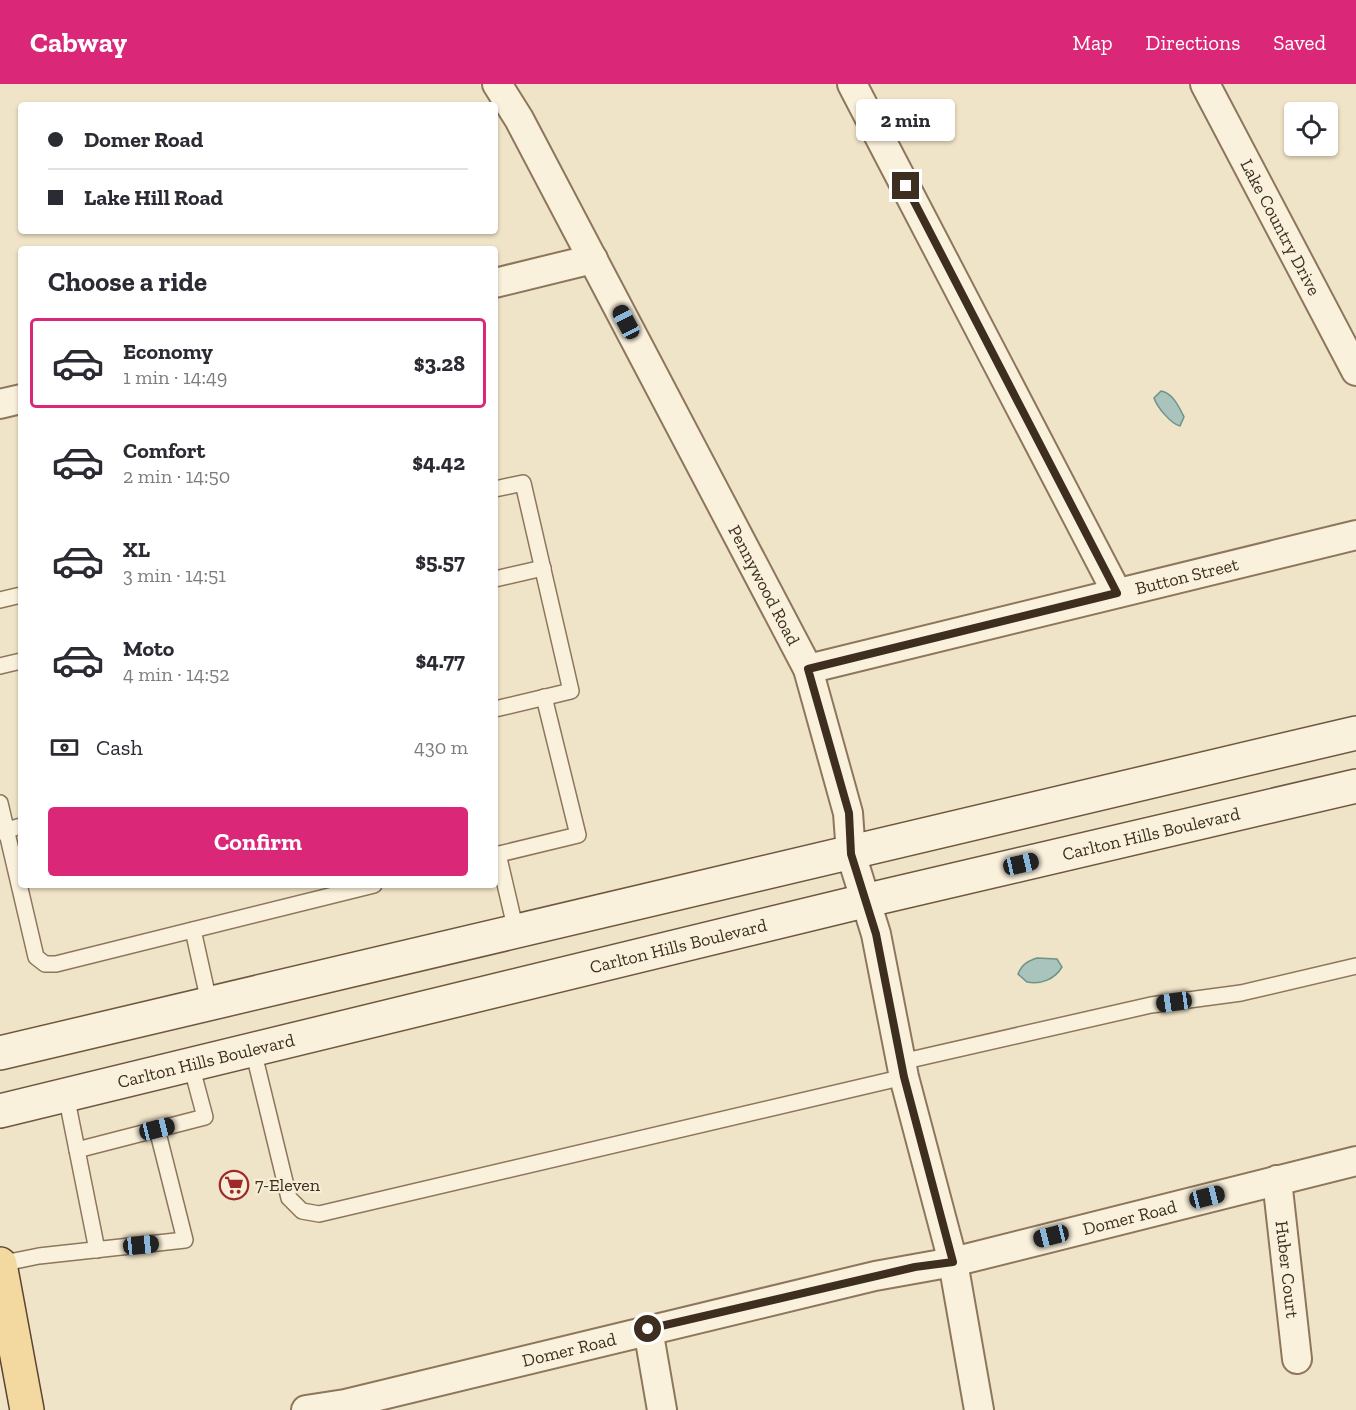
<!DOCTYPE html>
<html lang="en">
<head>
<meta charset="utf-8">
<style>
	body { margin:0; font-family:"Zilla Slab",serif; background:#f7f7f7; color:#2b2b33; height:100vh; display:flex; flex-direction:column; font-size:22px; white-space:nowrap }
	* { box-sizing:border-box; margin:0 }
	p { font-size:20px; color:#7c7c81 }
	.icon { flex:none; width:33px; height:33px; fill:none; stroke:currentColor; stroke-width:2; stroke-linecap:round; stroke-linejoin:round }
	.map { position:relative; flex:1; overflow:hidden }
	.side { position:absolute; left:18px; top:162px; width:480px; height:642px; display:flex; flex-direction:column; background:#fff; border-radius:6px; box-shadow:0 2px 4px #0004 }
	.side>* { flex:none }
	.top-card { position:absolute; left:18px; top:18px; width:480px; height:132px; border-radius:6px; box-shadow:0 2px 4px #0004; display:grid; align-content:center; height:132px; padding:0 30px; background:#fff }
	.tools { position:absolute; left:1284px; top:18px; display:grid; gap:12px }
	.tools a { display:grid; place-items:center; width:54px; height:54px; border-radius:6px; background:#fff; box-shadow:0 2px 4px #0004; font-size:30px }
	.end { position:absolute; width:27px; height:27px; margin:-14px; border:8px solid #3d2e20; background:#fff; box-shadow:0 0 0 3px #fff }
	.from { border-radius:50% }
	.bubble { position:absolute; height:42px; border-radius:6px; background:#fff; box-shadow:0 2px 4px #0004; font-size:20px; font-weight:700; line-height:42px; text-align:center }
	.car { position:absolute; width:18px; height:36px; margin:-18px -9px; border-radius:8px; box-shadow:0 0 4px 2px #0007; background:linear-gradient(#222 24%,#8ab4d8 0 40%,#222 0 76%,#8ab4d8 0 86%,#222 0) }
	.top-card b { display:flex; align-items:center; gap:21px; height:57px; font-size:22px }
	.top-card b+b { border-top:2px solid #e1e1e2 }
	.top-card i { width:15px; height:15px; background:#2b2b33 }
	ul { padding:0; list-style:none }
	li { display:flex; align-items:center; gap:18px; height:90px; margin:0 12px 9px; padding:0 18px; border:3px solid transparent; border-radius:6px }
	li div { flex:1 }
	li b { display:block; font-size:22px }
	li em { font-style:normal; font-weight:700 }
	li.current { border-color:#db2777 }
	li>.icon { width:54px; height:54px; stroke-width:1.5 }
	h2 { padding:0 30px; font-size:27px; line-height:72px }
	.pay { display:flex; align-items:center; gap:15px; height:66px; padding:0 30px; font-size:22px }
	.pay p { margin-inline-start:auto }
	.primary-button { display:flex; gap:12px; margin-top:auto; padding:12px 30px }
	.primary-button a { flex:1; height:69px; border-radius:6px; background:#db2777; color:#fff; font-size:24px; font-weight:700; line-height:69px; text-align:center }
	header { display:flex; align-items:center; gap:36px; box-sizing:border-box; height:84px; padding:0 30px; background:#db2777; color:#fff }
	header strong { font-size:28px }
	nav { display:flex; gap:33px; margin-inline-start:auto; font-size:21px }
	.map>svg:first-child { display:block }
</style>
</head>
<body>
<header>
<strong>Cabway</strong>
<nav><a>Map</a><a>Directions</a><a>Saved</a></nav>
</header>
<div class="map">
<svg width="1356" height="1326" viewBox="0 0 1356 1326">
	<rect width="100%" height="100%" fill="#f0e4c8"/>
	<g fill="#a9c4bc" stroke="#6f938a" stroke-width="1.5">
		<path d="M1161,307C1173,309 1179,323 1184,333L1180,342C1171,340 1157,323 1154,314Z"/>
		<path d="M1037,874L1057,875L1062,883C1055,895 1041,901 1027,898L1018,890C1022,880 1028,877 1037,874Z"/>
	</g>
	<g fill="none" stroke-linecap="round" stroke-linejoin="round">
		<g stroke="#8d765c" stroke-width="18">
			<g id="lane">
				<path d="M495,405L523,399L571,607L495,625"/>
				<path d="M495,495L543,484"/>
				<path d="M0,516L21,511"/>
				<path d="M0,582L21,577"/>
				<path d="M0,719L36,873L45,880H56L374,801"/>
				<path d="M0,748L21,742"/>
				<path d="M498,770L516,847"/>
				<path d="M495,771L578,751L544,613"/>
				<path d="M193,846L209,918"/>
				<path d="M253,966L289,1114L302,1127L319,1130L904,993"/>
				<path d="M901,978L1151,921L1241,909L1356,882"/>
				<path d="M66,1011L97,1166"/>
				<path d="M77,1066L205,1033L191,981"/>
				<path d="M0,1180L39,1172L185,1156L157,1045"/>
			</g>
		</g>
		<g stroke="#8d765c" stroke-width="32">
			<g id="street">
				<path id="s1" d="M497,0L519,35L808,585L848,729L851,770L876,850L904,993L953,1178L979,1326"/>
				<path d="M852,0L1117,509"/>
				<path id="s2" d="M1205,0L1356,287"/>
				<path d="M495,199L593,175"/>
				<path d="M0,320L21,315"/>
				<path id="s3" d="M808,585L1356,451"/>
				<path id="s4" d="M1277,1096L1297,1275"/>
				<path d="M648,1245L662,1326"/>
				<path id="s5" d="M306,1326L345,1320L875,1192L953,1178L1356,1077"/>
			</g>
		</g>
		<g stroke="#6f573f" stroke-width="36">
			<g id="secondary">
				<path d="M0,969L1356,649"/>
				<path id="s6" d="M0,1027L864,817L1356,702"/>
			</g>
		</g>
		<g stroke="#5b4430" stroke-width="36">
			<path id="primary" d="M0,1180L27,1326"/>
		</g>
		<use href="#lane" stroke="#faf1dc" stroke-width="15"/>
		<use href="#street" stroke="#faf1dc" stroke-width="28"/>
		<use href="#secondary" stroke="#faf1dc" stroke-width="33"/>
		<use href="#primary" stroke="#f3d9a0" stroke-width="33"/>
	</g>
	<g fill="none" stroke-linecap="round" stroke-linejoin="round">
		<path stroke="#3d2e20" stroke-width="8" d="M648,1245L915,1183L953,1178L904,993L876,850L851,770L849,729L808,585L1117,509L906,102"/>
	</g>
	<defs>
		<g id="supermarket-ring" transform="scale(1.5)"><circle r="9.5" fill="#f7eed8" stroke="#9e2a2b" stroke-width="1.5"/><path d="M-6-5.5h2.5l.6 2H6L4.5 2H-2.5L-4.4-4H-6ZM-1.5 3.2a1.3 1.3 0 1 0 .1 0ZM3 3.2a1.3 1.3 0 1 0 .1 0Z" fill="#9e2a2b"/></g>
	</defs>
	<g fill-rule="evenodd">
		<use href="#supermarket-ring" x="234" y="1101"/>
	</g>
	<g text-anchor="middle" stroke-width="4.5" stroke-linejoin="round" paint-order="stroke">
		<g font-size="18" fill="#3d2e20" stroke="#f7eed8">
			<text dy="6" stroke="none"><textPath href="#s2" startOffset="162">Lake Country Drive</textPath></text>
			<text dy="6" stroke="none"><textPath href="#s3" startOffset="390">Button Street</textPath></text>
			<text dy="6" stroke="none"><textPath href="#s1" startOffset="568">Pennywood Road</textPath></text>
			<text dy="6" stroke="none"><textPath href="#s6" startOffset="1184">Carlton Hills Boulevard</textPath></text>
			<text dy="6" stroke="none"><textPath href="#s6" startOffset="698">Carlton Hills Boulevard</textPath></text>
			<text dy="6" stroke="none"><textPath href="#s6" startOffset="212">Carlton Hills Boulevard</textPath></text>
			<text dy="6" stroke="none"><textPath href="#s5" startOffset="846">Domer Road</textPath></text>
			<text dy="6" stroke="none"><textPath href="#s4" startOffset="90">Huber Court</textPath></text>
			<text dy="6" stroke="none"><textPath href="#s5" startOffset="270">Domer Road</textPath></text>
		</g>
		<g font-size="18" fill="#3d2e20" stroke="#f7eed8" text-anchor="start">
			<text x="255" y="1107">7-Eleven</text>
		</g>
	</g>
</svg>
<div class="tools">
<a><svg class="icon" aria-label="locate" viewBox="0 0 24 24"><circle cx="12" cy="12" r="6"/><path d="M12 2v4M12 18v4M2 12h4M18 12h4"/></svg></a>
</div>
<i class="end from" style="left:648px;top:1245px"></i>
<i class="end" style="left:906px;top:102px"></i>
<div class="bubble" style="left:856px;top:15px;width:99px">2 min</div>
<i class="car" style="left:626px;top:238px;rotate:332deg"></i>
<i class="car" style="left:1021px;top:780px;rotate:77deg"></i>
<i class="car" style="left:1174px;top:918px;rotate:262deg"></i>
<i class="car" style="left:157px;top:1045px;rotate:76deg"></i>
<i class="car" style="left:1207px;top:1113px;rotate:76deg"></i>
<i class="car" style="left:1051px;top:1152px;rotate:256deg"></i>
<i class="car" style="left:141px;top:1161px;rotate:84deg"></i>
<div class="top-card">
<b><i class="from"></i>Domer Road</b>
<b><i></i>Lake Hill Road</b>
</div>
<section class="side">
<h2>Choose a ride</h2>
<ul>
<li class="current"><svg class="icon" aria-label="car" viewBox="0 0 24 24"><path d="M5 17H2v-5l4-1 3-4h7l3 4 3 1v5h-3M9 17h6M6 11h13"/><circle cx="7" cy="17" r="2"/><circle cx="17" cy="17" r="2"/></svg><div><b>Economy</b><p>1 min · 14:49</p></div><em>$3.28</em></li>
<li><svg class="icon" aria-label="car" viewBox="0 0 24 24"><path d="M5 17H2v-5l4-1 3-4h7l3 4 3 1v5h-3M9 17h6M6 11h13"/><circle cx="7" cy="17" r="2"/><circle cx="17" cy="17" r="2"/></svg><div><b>Comfort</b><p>2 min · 14:50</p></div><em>$4.42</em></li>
<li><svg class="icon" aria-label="car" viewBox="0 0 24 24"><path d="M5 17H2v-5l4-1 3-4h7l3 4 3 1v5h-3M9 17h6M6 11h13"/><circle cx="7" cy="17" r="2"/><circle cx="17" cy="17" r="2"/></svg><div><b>XL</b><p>3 min · 14:51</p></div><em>$5.57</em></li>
<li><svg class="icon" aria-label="car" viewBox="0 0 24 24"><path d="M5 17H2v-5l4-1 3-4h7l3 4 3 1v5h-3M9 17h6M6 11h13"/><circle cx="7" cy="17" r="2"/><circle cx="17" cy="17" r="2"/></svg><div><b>Moto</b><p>4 min · 14:52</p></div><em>$4.77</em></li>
</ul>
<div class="pay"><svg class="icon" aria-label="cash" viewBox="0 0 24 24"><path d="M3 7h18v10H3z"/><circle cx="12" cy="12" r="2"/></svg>Cash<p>430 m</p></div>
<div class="primary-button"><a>Confirm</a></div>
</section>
</div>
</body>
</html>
